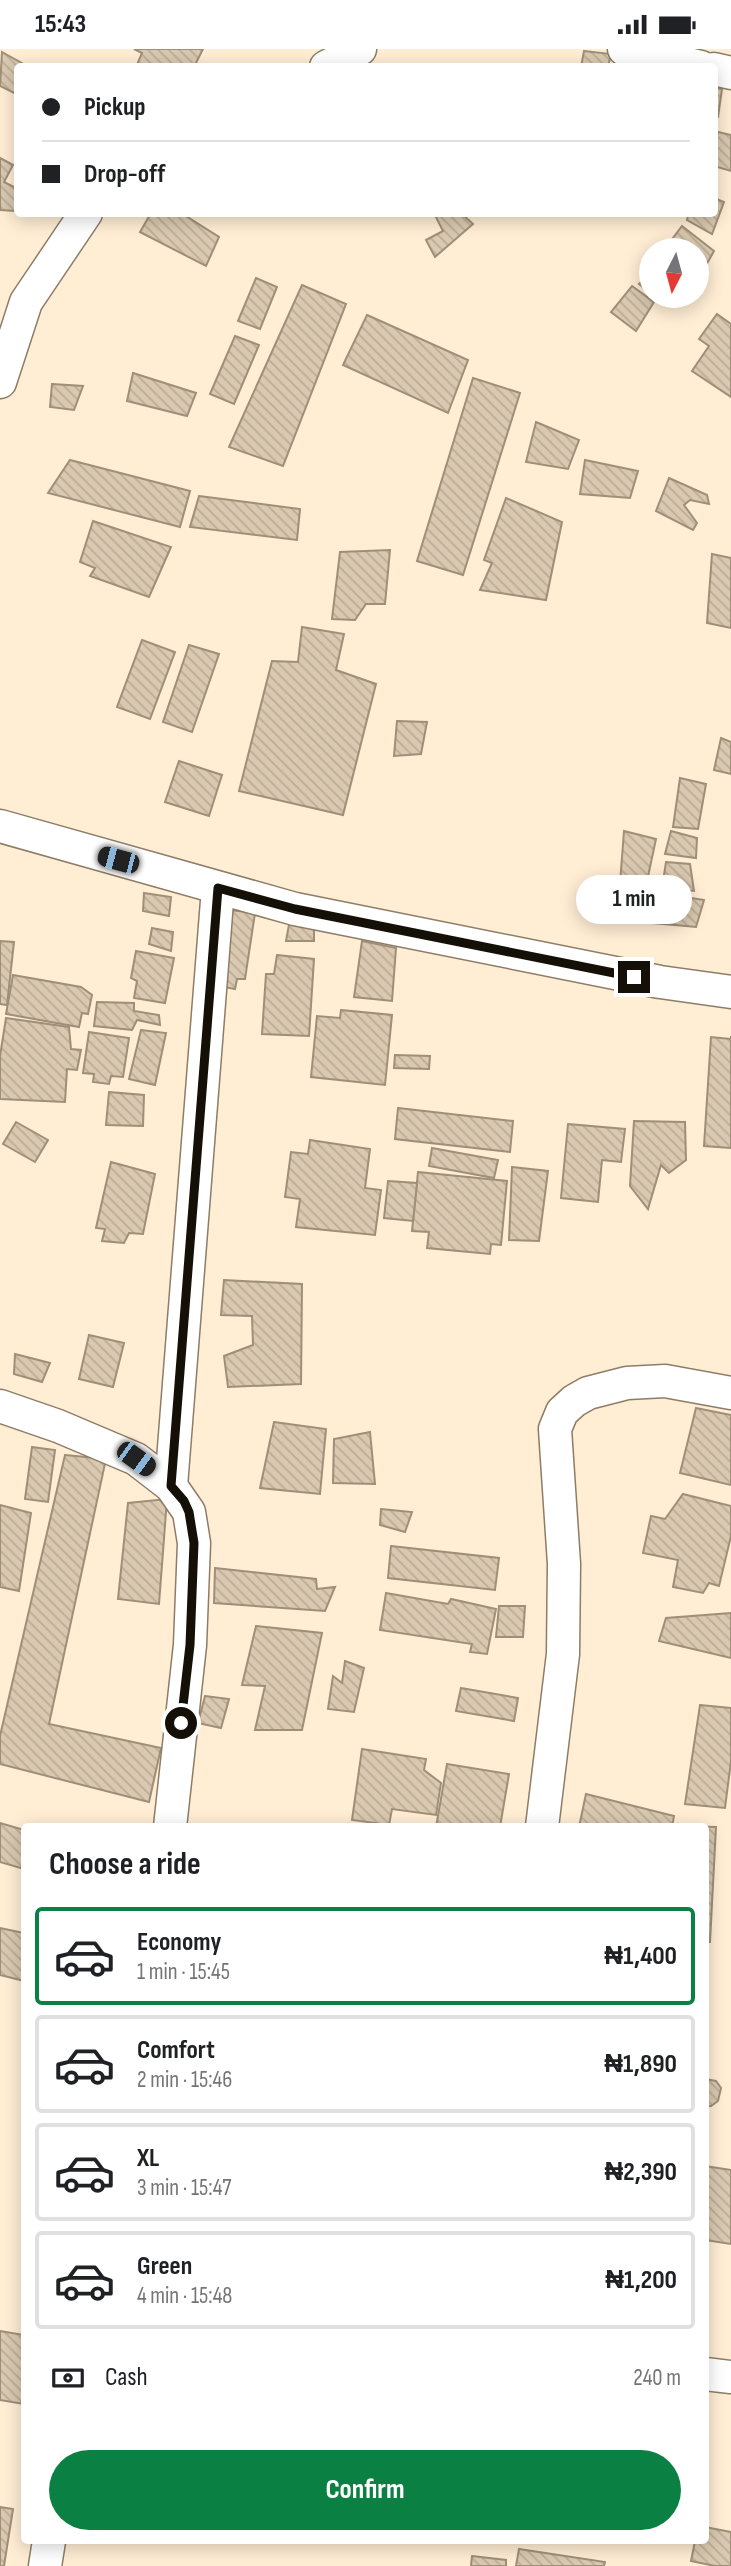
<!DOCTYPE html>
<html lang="en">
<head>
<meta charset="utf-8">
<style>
	body { margin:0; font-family:"Sofia Sans Condensed",sans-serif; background:#f6f6f6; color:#202124; height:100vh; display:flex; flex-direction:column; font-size:26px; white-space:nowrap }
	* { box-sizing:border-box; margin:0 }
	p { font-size:23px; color:#757577 }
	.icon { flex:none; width:38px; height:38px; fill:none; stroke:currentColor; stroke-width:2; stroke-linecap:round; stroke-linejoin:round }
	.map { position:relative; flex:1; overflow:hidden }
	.panel { position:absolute; left:21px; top:1774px; width:688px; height:721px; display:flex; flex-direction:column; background:#fff; border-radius:7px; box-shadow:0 4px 18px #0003 }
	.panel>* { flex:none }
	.guide { position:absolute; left:14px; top:14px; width:704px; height:154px; border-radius:7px; box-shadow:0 4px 18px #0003; display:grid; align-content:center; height:154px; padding:0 28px; background:#fff }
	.needle { width:46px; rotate:186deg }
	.controls { position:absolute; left:639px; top:189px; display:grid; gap:14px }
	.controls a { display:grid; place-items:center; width:70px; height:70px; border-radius:50%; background:#fff; box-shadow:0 4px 18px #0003; font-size:35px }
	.end { position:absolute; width:32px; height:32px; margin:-16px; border:9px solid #151007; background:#fff; box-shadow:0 0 0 4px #fff }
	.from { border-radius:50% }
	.bubble { position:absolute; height:49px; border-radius:24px; background:#fff; box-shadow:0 4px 18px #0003; font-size:23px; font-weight:700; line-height:49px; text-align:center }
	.car { position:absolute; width:21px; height:42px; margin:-21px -10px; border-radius:9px; box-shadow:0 0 5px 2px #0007; background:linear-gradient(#222 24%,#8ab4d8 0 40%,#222 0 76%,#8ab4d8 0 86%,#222 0) }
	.guide b { display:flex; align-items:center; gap:24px; height:66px; font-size:26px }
	.guide b+b { border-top:2px solid #e0e0e0 }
	.guide i { width:18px; height:18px; background:#202124 }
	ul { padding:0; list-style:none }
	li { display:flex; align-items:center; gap:21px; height:98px; margin:0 14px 10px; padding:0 14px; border:4px solid #e0e0e0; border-radius:7px }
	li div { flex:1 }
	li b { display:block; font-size:26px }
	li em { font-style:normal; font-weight:700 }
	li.active { border-color:#0b8043 }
	li>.icon { width:63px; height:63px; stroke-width:1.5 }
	h2 { padding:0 28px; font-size:32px; line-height:84px }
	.pay { display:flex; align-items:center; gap:18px; height:77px; padding:0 28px; font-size:26px }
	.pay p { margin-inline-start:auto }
	.button { display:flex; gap:14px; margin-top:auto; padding:14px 28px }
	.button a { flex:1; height:80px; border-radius:42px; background:#0b8043; color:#fff; font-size:28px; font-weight:700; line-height:80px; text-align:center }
	.status { display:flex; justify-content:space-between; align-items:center; height:49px; padding:0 35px; background:#fff; direction:ltr }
	.status svg { height:19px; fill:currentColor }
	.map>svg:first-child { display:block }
</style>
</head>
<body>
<div class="status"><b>15:43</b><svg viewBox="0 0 49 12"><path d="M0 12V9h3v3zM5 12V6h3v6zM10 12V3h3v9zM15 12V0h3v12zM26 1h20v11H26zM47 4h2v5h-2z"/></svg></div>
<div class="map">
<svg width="731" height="2517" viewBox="0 0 731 2517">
	<defs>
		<pattern id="building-back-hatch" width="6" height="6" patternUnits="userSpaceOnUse" patternTransform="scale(1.75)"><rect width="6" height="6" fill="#dac9b0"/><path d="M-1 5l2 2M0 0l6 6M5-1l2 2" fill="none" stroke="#baac96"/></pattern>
	</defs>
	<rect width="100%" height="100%" fill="#ffedd4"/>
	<g fill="url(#building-back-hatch)" stroke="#9f8f78" stroke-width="2">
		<path d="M134,0H203L194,18H136L142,4Z"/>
		<path d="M584,2L611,5L608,18H581Z"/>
		<path d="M2,3L29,18H18V46L0,37Z"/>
		<path d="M714,39L722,40L718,68H714Z"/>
		<path d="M718,83L731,86V122L714,117V92Z"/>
		<path d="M0,109L13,116L4,133L18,140L15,162L0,161Z"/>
		<path d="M714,149L724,153L712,185L687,171L689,164H714Z"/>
		<path d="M151,164H181L219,188L206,217L140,183Z"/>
		<path d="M437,164H461L473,175L435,208L426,191L443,182L435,166Z"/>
		<path d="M682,177L714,202L704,220L696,216V201H673L667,197Z"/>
		<path d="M648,227L651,228V245L639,235Z"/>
		<path d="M256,229L277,238L260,280L238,272Z"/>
		<path d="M302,236L346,255L283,417L229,398Z"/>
		<path d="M632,237L654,253L636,282L611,263Z"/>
		<path d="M717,265L731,275V348L692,322L709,297L699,290Z"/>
		<path d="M367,266L468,311L448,364L343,316Z"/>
		<path d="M235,287L259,296L234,355L210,345Z"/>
		<path d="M133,324L196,344L187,367L127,352Z"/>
		<path d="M473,329L520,344L463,526L417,512Z"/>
		<path d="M52,335L83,337L74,361L50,358Z"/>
		<path d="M536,373L579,391L568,420L526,413Z"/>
		<path d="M70,411L190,442L180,478L48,444Z"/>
		<path d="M585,411L638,422L630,449L580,445Z"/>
		<path d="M669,429L707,446L709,455L690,451L684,456L697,474L693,481L656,462Z"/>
		<path d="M199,447L300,460L297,491L190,478Z"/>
		<path d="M506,449L562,473L546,551L480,541L492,514L484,511Z"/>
		<path d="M93,472L171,498L149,548L90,527L95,519L80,513Z"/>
		<path d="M390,501L385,555H366L355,571L332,570L340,503Z"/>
		<path d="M712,505L731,509V579L707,574Z"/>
		<path d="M302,578L344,585L336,621L376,635L343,766L239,742L272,612L298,613Z"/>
		<path d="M142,591L175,603L150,670L117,658Z"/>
		<path d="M189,596L219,605L192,683L163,673Z"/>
		<path d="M397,672L427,673L421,705L394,707Z"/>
		<path d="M721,689L731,693V725L714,721Z"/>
		<path d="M179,712L222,726L209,767L165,753Z"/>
		<path d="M680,729L706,735L698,780L673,778Z"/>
		<path d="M624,782L656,790L643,851L619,848Z"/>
		<path d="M671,782L697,789L696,809L665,805Z"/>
		<path d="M666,813L690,815L694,842L662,839Z"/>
		<path d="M144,844L171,848L169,867L143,862Z"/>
		<path d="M660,844L704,851L696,878L653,874Z"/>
		<path d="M230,861L255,864L245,930H237L235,940L219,937Z"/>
		<path d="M290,870L314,874V892H286Z"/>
		<path d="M152,879L173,883L171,902L149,895Z"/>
		<path d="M0,892L14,893L7,956L0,955Z"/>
		<path d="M362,892L396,899L392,952L354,948Z"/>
		<path d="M136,902L174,909L165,954L134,949L137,932L131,929Z"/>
		<path d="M277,906L314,910L309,987L262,985L266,925H274Z"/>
		<path d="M13,926L81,938L92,946L88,965L82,964L79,978L6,965Z"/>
		<path d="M97,953L134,954V962L159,966L160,976L137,971L132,981L94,977Z"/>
		<path d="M341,961L392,966L385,1036L311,1028L317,967L340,969Z"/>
		<path d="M6,969L69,978L71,1000L81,1001L77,1021L67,1020L65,1053L0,1050V1007Z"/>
		<path d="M141,981L166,984L155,1036L129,1030Z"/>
		<path d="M89,983L129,989L123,1028L111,1027L109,1035L93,1033L94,1025L83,1024Z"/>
		<path d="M731,987V1099L704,1097L711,988L731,990Z"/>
		<path d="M395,1006L430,1007L429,1020L394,1019Z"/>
		<path d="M109,1043L144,1046L143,1077L106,1076Z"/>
		<path d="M398,1059L513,1072L510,1103L395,1090Z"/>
		<path d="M634,1072L685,1073L686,1111L669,1124L661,1116L648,1160L630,1137Z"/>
		<path d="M16,1073L48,1091L35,1113L3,1095Z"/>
		<path d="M568,1075L625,1080L621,1113L602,1111L598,1153L561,1149Z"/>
		<path d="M310,1091L370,1100L365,1139L381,1141L375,1186L296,1178L300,1150L285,1148L291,1103L308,1105Z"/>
		<path d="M432,1099L498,1111L494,1129L429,1117Z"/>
		<path d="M111,1113L155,1125L143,1185L129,1184L124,1194L102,1192L105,1180L96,1179Z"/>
		<path d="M512,1118L548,1122L539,1192L509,1191Z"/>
		<path d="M418,1123L507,1132L501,1196L491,1195L490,1205L427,1199L429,1183L412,1182Z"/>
		<path d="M388,1132L417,1134L413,1172L384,1169Z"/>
		<path d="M224,1231L302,1235L301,1335L228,1338L224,1307L253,1296L252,1267L221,1266Z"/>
		<path d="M89,1286L124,1294L113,1338L79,1330Z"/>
		<path d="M15,1305L50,1314L42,1333L14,1325Z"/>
		<path d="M696,1359L731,1366V1436L680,1424Z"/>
		<path d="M274,1373L326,1380L320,1445L260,1439Z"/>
		<path d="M370,1383L375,1435L333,1434L334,1390Z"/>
		<path d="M32,1398L55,1401L48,1453L25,1450Z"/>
		<path d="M65,1406L106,1410L49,1675L161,1699L149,1753L0,1715V1687Z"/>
		<path d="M683,1445L731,1457V1487L719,1537L709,1534L703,1544L673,1538L678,1511L643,1504L651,1467L665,1470Z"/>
		<path d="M167,1450L159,1555L118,1550L128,1454Z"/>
		<path d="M0,1456L31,1464L19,1542L0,1538Z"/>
		<path d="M381,1460L412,1463L405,1483L380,1476Z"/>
		<path d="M391,1497L499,1509L495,1541L388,1529Z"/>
		<path d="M215,1519L316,1530L317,1540L335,1538L325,1562L214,1554Z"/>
		<path d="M386,1544L448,1555L451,1550L496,1560L487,1605L470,1603L472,1595L380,1581Z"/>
		<path d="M499,1557H525L523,1588H496Z"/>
		<path d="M731,1564V1609L659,1592L666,1569Z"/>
		<path d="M256,1577L322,1584L302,1681H255L265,1637L242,1636Z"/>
		<path d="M345,1612L364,1619L354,1663L328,1660L333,1627L342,1634Z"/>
		<path d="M461,1639L518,1649L514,1672L456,1662Z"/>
		<path d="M205,1647L229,1650L221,1679L198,1674Z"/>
		<path d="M700,1656L731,1659V1712L725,1759L685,1755Z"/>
		<path d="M362,1700L426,1710L424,1721L441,1734L436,1766L392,1760L389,1776L352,1771Z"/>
		<path d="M447,1715L509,1725L500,1778H436Z"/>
		<path d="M586,1745L674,1767L672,1778H579Z"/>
		<path d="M0,1774L24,1781V1820L0,1813Z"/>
		<path d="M680,1777L716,1778L710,1893H705V1778Z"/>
		<path d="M0,1879L24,1884V1932L0,1926Z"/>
		<path d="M705,2030L716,2032L721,2039L718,2052L711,2057H705Z"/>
		<path d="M705,2117L731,2121V2195L705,2191Z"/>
		<path d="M0,2282L24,2286V2355L0,2351Z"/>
		<path d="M0,2458L13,2460L4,2517H0Z"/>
		<path d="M705,2478L731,2483V2517H715L691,2512L695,2492H705Z"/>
		<path d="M519,2500L605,2513L604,2517H516Z"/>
		<path d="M472,2507L506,2511V2517H471Z"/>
	</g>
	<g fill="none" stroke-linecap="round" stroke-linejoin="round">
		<g stroke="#8d7d67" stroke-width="35">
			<g id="minor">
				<path d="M624,0L701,18"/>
				<path d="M326,18L360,0"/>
				<path d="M714,20L731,24"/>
				<path d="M0,333L26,253L86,164"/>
				<path d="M0,777L295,860L660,933L731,943"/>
				<path d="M0,1357L58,1377L136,1410L171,1437L189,1463L194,1494L190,1596L170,1778"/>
				<path d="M171,1437L218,839"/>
				<path d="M542,1778L563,1605L564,1515L555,1380L562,1363L574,1352L588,1344L627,1334L665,1332L731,1344"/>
				<path d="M705,2325L731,2328"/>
				<path d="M45,2517L49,2492"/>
			</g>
		</g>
		<use href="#minor" stroke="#fff" stroke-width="32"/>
	</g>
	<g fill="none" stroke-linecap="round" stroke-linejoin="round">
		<path stroke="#151007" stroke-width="9" d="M181,1674L190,1596L194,1494L189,1463L184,1452L171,1437L218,839L295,860L634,928"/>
	</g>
</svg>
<div class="controls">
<a><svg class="needle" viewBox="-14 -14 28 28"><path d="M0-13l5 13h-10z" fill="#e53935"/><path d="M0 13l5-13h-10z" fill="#757577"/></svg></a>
</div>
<i class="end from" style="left:181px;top:1674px"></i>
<i class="end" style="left:634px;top:928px"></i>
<div class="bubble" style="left:576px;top:826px;width:116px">1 min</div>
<i class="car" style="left:118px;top:811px;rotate:285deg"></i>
<i class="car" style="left:136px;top:1410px;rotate:126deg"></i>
<div class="guide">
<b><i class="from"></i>Pickup</b>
<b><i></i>Drop-off</b>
</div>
<section class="panel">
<h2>Choose a ride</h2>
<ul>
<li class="active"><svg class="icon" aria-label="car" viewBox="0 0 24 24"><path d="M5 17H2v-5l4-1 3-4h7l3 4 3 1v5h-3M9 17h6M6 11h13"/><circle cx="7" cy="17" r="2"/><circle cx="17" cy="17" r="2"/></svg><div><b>Economy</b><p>1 min · 15:45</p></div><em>₦1,400</em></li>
<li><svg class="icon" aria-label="car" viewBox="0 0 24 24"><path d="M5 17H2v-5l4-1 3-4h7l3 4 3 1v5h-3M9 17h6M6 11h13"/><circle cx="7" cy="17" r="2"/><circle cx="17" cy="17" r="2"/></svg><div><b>Comfort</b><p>2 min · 15:46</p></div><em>₦1,890</em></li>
<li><svg class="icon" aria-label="car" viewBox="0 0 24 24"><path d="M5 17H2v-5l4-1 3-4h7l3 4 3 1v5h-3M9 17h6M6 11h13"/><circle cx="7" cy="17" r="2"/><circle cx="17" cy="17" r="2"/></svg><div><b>XL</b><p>3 min · 15:47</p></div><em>₦2,390</em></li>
<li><svg class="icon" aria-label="car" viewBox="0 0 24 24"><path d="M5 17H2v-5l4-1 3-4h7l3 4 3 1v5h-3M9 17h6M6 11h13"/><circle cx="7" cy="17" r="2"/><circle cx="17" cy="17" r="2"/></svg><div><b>Green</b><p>4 min · 15:48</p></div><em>₦1,200</em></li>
</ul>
<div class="pay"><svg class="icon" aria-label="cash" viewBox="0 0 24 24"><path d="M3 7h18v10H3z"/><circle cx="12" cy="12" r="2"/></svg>Cash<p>240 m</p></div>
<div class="button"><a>Confirm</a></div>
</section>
</div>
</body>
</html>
